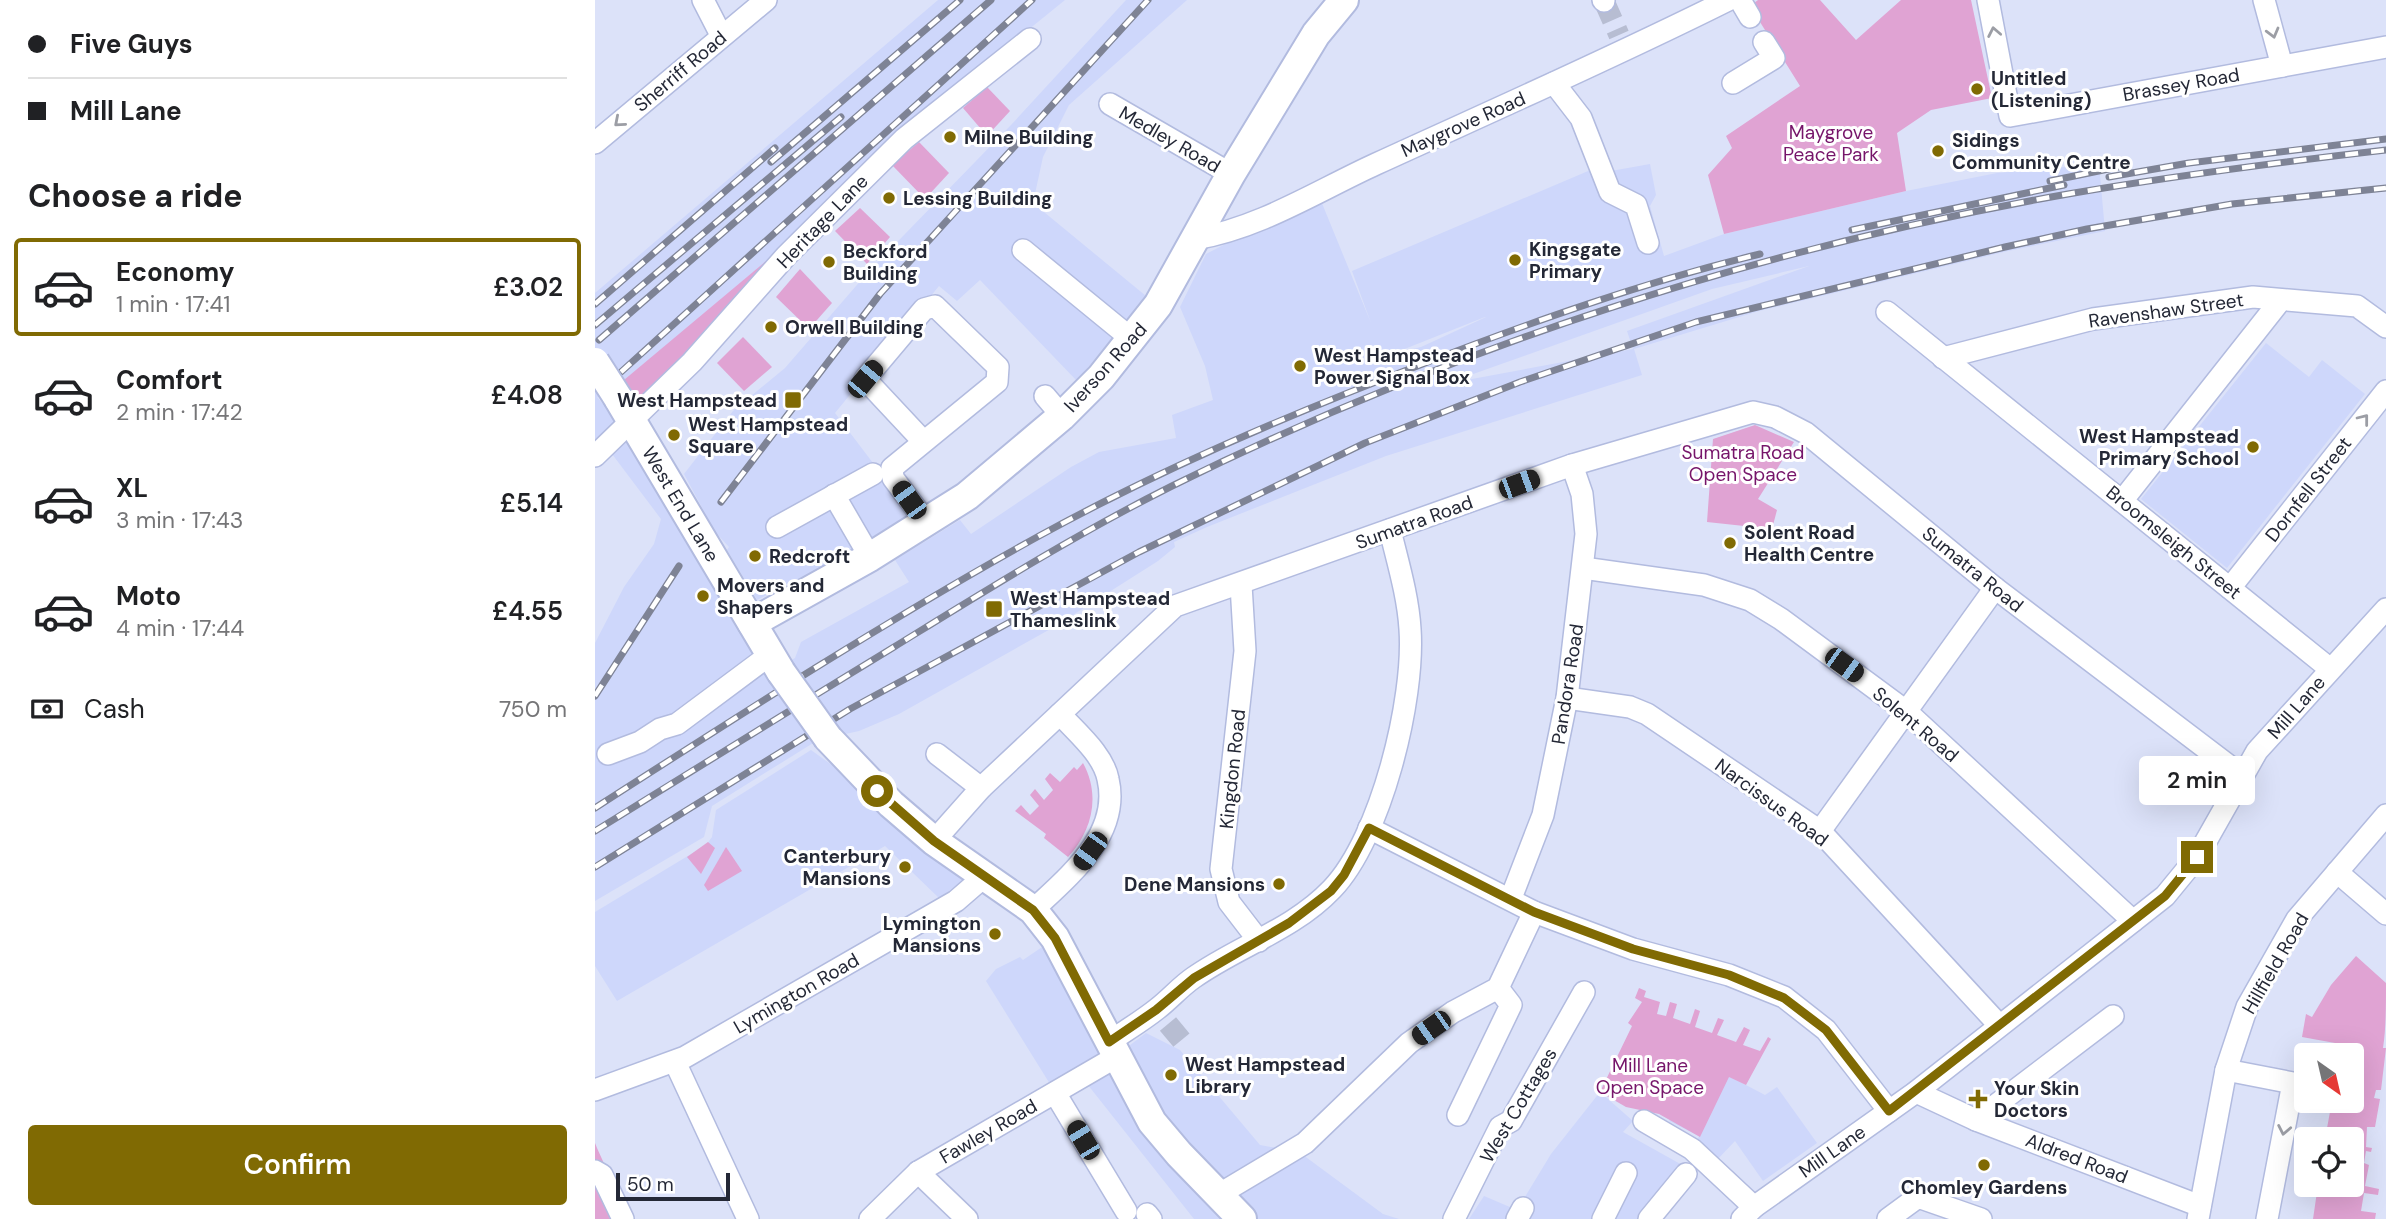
<!DOCTYPE html>
<html lang="en">
<head>
<meta charset="utf-8">
<style>
	body { margin:0; font-family:"DM Sans",sans-serif; background:#f2f2f2; color:#202124; height:100vh; display:flex; flex-direction:column; font-size:26px; white-space:nowrap }
	* { box-sizing:border-box; margin:0 }
	p { font-size:23px; color:#757577 }
	.icon { flex:none; width:38px; height:38px; fill:none; stroke:currentColor; stroke-width:2; stroke-linecap:round; stroke-linejoin:round }
	.map { position:relative; flex:1; overflow:hidden }
	.details { display:flex; flex-direction:column; background:#fff; width:595px }
	.details>* { flex:none }
	.guide { display:grid; align-content:center; height:154px; padding:0 28px; background:#fff }
	.needle { width:46px; rotate:146deg }
	.fabs { position:absolute; left:1699px; top:1043px; display:grid; gap:14px }
	.fabs a { display:grid; place-items:center; width:70px; height:70px; border-radius:7px; background:#fff; box-shadow:0 7px 28px #0002; font-size:35px }
	.scale { position:absolute; left:21px; bottom:18px; width:114px; box-sizing:border-box; padding-left:7px; border:4px solid #242836; border-top:0; font-size:19px; line-height:24px; white-space:nowrap; color:#242836; -webkit-text-stroke:5px #fff; paint-order:stroke }
	.end { position:absolute; width:32px; height:32px; margin:-16px; border:9px solid #806a03; background:#fff; box-shadow:0 0 0 4px #fff }
	.from { border-radius:50% }
	.bubble { position:absolute; height:49px; border-radius:7px; background:#fff; box-shadow:0 7px 28px #0002; font-size:23px; font-weight:600; line-height:49px; text-align:center }
	.car { position:absolute; width:21px; height:42px; margin:-21px -10px; border-radius:9px; box-shadow:0 0 5px 2px #0007; background:linear-gradient(#222 24%,#8ab4d8 0 40%,#222 0 76%,#8ab4d8 0 86%,#222 0) }
	.guide b { display:flex; align-items:center; gap:24px; height:66px; font-size:26px }
	.guide b+b { border-top:2px solid #e0e0e0 }
	.guide i { width:18px; height:18px; background:#202124 }
	ul { padding:0; list-style:none }
	li { display:flex; align-items:center; gap:21px; height:98px; margin:0 14px 10px; padding:0 14px; border:4px solid transparent; border-radius:7px }
	li div { flex:1 }
	li b { display:block; font-size:26px }
	li em { font-style:normal; font-weight:600 }
	li.active { border-color:#806a03 }
	li>.icon { width:63px; height:63px; stroke-width:1.5 }
	h2 { padding:0 28px; font-size:32px; line-height:84px }
	.pay { display:flex; align-items:center; gap:18px; height:77px; padding:0 28px; font-size:26px }
	.pay p { margin-inline-start:auto }
	.action { display:flex; gap:14px; margin-top:auto; padding:14px 28px }
	.action a { flex:1; height:80px; border-radius:7px; background:#806a03; color:#fff; font-size:28px; font-weight:600; line-height:80px; text-align:center }
	main { display:flex; flex:1; min-height:0 }
	.map>svg:first-child { display:block }
</style>
</head>
<body>
<main>
<section class="details">
<div class="guide">
<b><i class="from"></i>Five Guys</b>
<b><i></i>Mill Lane</b>
</div>
<h2>Choose a ride</h2>
<ul>
<li class="active"><svg class="icon" aria-label="car" viewBox="0 0 24 24"><path d="M5 17H2v-5l4-1 3-4h7l3 4 3 1v5h-3M9 17h6M6 11h13"/><circle cx="7" cy="17" r="2"/><circle cx="17" cy="17" r="2"/></svg><div><b>Economy</b><p>1 min · 17:41</p></div><em>£3.02</em></li>
<li><svg class="icon" aria-label="car" viewBox="0 0 24 24"><path d="M5 17H2v-5l4-1 3-4h7l3 4 3 1v5h-3M9 17h6M6 11h13"/><circle cx="7" cy="17" r="2"/><circle cx="17" cy="17" r="2"/></svg><div><b>Comfort</b><p>2 min · 17:42</p></div><em>£4.08</em></li>
<li><svg class="icon" aria-label="car" viewBox="0 0 24 24"><path d="M5 17H2v-5l4-1 3-4h7l3 4 3 1v5h-3M9 17h6M6 11h13"/><circle cx="7" cy="17" r="2"/><circle cx="17" cy="17" r="2"/></svg><div><b>XL</b><p>3 min · 17:43</p></div><em>£5.14</em></li>
<li><svg class="icon" aria-label="car" viewBox="0 0 24 24"><path d="M5 17H2v-5l4-1 3-4h7l3 4 3 1v5h-3M9 17h6M6 11h13"/><circle cx="7" cy="17" r="2"/><circle cx="17" cy="17" r="2"/></svg><div><b>Moto</b><p>4 min · 17:44</p></div><em>£4.55</em></li>
</ul>
<div class="pay"><svg class="icon" aria-label="cash" viewBox="0 0 24 24"><path d="M3 7h18v10H3z"/><circle cx="12" cy="12" r="2"/></svg>Cash<p>750 m</p></div>
<div class="action"><a>Confirm</a></div>
</section>
<div class="map">
<svg width="1791" height="1219" viewBox="0 0 1791 1219">
	<rect width="100%" height="100%" fill="#dce2f9"/>
	<g fill="#ced7fb" fill-rule="evenodd">
		<path d="M343,0H470L339,106L44,403L2,397L33,433L0,466V293Z"/>
		<path d="M531,0H592L474,105L448,157L438,203L551,296L482,381L385,280L362,301L344,286L240,413L316,513L238,562L162,600L132,550L134,547L120,532L89,474L138,411L190,368L274,271L416,125Z"/>
		<path d="M1012,163L1016,171L1055,164L1061,195L1055,206L1069,256L1129,234L1311,191L1402,173L1504,164L1510,231L1413,251L1164,311L1039,349L1047,375L791,456L612,527L579,542L580,547L563,561L459,627L304,714L264,731L223,740L117,806L109,837L0,901V643L29,587L59,544L66,519L17,454L37,437L175,673L200,658L206,642L314,582L300,560L365,520L376,534L476,467L504,452L581,438L577,415L618,400L610,366L585,307L611,254L724,196L776,323L757,271ZM1214,266L1032,331L1038,349L850,384L1117,289ZM891,317L826,347L797,354L890,317Z"/>
		<path d="M1671,343L1714,377L1727,360L1770,394L1632,568L1546,499Z"/>
		<path d="M216,750L383,870L344,898L290,846L22,1001L0,966V912L111,845L117,837L121,810Z"/>
		<path d="M453,943L516,1052L455,1084L391,981L401,969L425,957L428,960Z"/>
		<path d="M551,1033L585,1050L665,1145L704,1152L788,1214L804,1219H599L489,1080Z"/>
		<path d="M1107,1062L1170,1095L1182,1087L1222,1143L1168,1181L1140,1141L1120,1162L1101,1144L1104,1136L1074,1121Z"/>
		<path d="M1005,1092L1038,1121L1028,1132L1089,1166L1044,1219H874L889,1196L922,1210L956,1154Z"/>
	</g>
	<g fill="#e0a3d3">
		<path d="M1163,0H1225L1261,40L1306,0H1376L1397,98L1336,110L1302,133L1311,191L1129,234L1113,175L1137,148L1131,136L1205,86L1155,6Z"/>
		<path d="M392,87L415,111L392,136L368,108Z"/>
		<path d="M324,142L354,173L330,199L297,165Z"/>
		<path d="M265,208L295,237L272,264L240,231Z"/>
		<path d="M202,235L144,301L44,403L29,380Z"/>
		<path d="M205,269L237,303L214,329L181,297Z"/>
		<path d="M148,337L177,367L149,391L122,363Z"/>
		<path d="M1160,425L1199,442L1163,499L1182,510L1177,529L1112,522L1118,439Z"/>
		<path d="M488,763C506,796 497,831 473,857L449,838L451,834L420,811L426,805L435,815L444,806L435,795L440,789L449,800L458,790L450,779L455,773L465,782L479,767L482,770Z"/>
		<path d="M113,842L120,848L106,874L92,857Z"/>
		<path d="M131,847L147,871L113,891L109,885Z"/>
		<path d="M1761,956L1791,983C1791,1007 1791,1029 1788,1048H1791L1786,1090H1781L1779,1098L1785,1099L1780,1127H1772L1771,1147L1777,1148L1776,1152L1771,1151L1769,1163L1774,1165L1770,1186L1784,1189L1783,1195L1769,1193L1766,1211L1781,1213L1780,1219H1718L1723,1185H1757V1139H1730L1737,1101H1757V1055H1747L1740,1043L1707,1037L1711,1014L1717,1017L1736,985Z"/>
		<path d="M1044,988L1051,991L1049,997L1065,1002L1062,1014L1071,1016L1075,1002L1082,1004L1078,1018L1095,1024L1100,1009L1105,1011L1100,1027L1117,1033L1123,1018L1129,1020L1122,1035L1141,1042L1149,1027L1155,1030L1148,1045L1165,1051L1173,1037L1176,1039L1151,1085L1134,1077L1105,1137L1064,1114L1031,1107L1005,1092L1037,1026L1033,1023L1047,1002L1040,998Z"/>
		<path d="M0,1143L2,1148L34,1219H0Z"/>
	</g>
	<g fill="none" stroke-linecap="round" stroke-linejoin="round">
		<g stroke="#b7bdd2" stroke-width="21" stroke-dasharray="21 10" stroke-linecap="butt">
			<path d="M1009,1L1024,35"/>
			<path d="M573,1024L588,1042"/>
		</g>
		<g stroke="#b2bbdf" stroke-width="24">
			<g id="minor">
				<path d="M108,0L126,35"/>
				<path d="M1008,0L1009,1"/>
				<path d="M1145,0L1155,17"/>
				<path d="M1393,0L1415,116L1791,47"/>
				<path d="M1669,0L1687,66"/>
				<path d="M959,83L986,118L1015,192L1041,205L1053,243"/>
				<path d="M1138,83L1179,58L1169,42"/>
				<path d="M515,104L636,174"/>
				<path d="M0,143L171,0"/>
				<path d="M600,239C665,228 722,191 781,164C899,110 1017,58 1133,0"/>
				<path d="M428,250L538,340"/>
				<path d="M1292,312L1734,668"/>
				<path d="M1348,358L1498,319L1658,297L1762,306L1791,327"/>
				<path d="M450,396L467,416"/>
				<path d="M328,441L270,379L329,309L340,306L403,367L402,382L297,468L298,478L331,522"/>
				<path d="M0,456L97,362L191,256L309,139L435,39"/>
				<path d="M239,495L275,557"/>
				<path d="M1527,501L1685,301"/>
				<path d="M182,527L278,474"/>
				<path d="M988,568L1109,585L1155,600L1186,619L1312,712L1538,921"/>
				<path d="M646,585L650,651L626,869L634,902L664,941"/>
				<path d="M1635,588L1791,391"/>
				<path d="M972,698L1035,707L1052,714L1225,831L1404,1025"/>
				<path d="M13,754L45,742L65,729L82,724L176,654"/>
				<path d="M342,754L386,788"/>
				<path d="M774,828L939,912L1038,949L1134,975L1189,997L1231,1030L1294,1111"/>
				<path d="M1225,831L1400,588"/>
				<path d="M339,841L386,788L580,606L977,465L1158,412L1180,417L1211,433L1400,588L1646,775"/>
				<path d="M1742,872L1791,914"/>
				<path d="M916,898L948,815L972,698L991,534L987,494L977,465"/>
				<path d="M438,910C473,877 526,835 513,779C508,754 482,733 465,714"/>
				<path d="M514,1042C530,1031 547,1021 562,1009C575,999 585,987 598,978C643,946 698,930 737,889C786,838 820,699 815,629C813,596 803,563 795,530"/>
				<path d="M80,1062L153,1219"/>
				<path d="M1631,1070L1698,1083L1672,1219"/>
				<path d="M0,1090L90,1057L361,901L391,875"/>
				<path d="M1321,1092L1381,1120L1605,1206"/>
				<path d="M460,1093L531,1211"/>
				<path d="M863,1115L916,1005L903,988"/>
				<path d="M1381,1120L1518,1016"/>
				<path d="M1049,1121L1097,1149L1159,1207"/>
				<path d="M0,1171L7,1175L28,1219"/>
				<path d="M323,1172L372,1219"/>
				<path d="M623,1195L710,1143L814,1043L858,1012L903,988L939,912"/>
				<path d="M552,1214L556,1219"/>
				<path d="M275,1219L323,1172L521,1057"/>
				<path d="M859,1219L905,1127L916,1121L989,992"/>
				<path d="M922,1219L928,1208"/>
				<path d="M1008,1219L1031,1173"/>
				<path d="M1054,1219L1091,1174"/>
				<path d="M1147,1219L1159,1207L1321,1092L1570,896L1602,857L1662,751L1791,609"/>
				<path d="M1293,1219L1323,1197L1386,1219"/>
				<path d="M1603,1219L1631,1070L1652,1007L1702,919L1791,815"/>
			</g>
		</g>
		<g stroke="#b2bbdf" stroke-width="32">
			<g id="major">
				<path d="M23,398L186,672"/>
				<path d="M157,623L275,557L372,496L467,416L506,377L563,305L636,174L721,34L749,0"/>
				<path d="M233,738L296,804L339,841L438,910L460,938L557,1122L584,1154L647,1219"/>
			</g>
		</g>
		<use href="#minor" stroke="#fff" stroke-width="21"/>
		<use href="#major" stroke="#fff" stroke-width="28"/>
		<g stroke="#7e8395" stroke-width="7">
			<g id="rail">
				<path d="M176,162L365,0"/>
				<path d="M1514,177L1594,163L1791,139"/>
				<path d="M1455,181L1523,167"/>
				<path d="M1257,230L1469,185"/>
				<path d="M0,304L180,148"/>
				<path d="M0,325L246,117"/>
				<path d="M4,340L396,0"/>
				<path d="M26,372L437,0"/>
				<path d="M126,502L285,294L553,0"/>
				<path d="M0,696L84,566"/>
				<path d="M0,808C146,714 292,620 444,536C566,469 695,414 825,365C936,322 1049,282 1165,254"/>
				<path d="M0,831C100,769 199,708 299,647C390,591 481,534 577,486C858,347 1164,248 1473,194C1578,176 1685,162 1791,150"/>
				<path d="M0,867L255,709L544,552L770,443L925,382L1101,322L1410,247L1492,229L1637,204L1791,188"/>
			</g>
		</g>
		<use href="#rail" stroke="#fff" stroke-width="4.5" stroke-dasharray="13" stroke-linecap="butt"/>
		<g stroke="#b2bbdf" stroke-width="32" stroke-linecap="butt">
			<g id="major-bridge">
				<path d="M0,362L23,398"/>
				<path d="M186,672L233,738"/>
			</g>
		</g>
		<use href="#major-bridge" stroke="#fff" stroke-width="28"/>
	</g>
	<defs><path id="oneway-chevron" d="M-2-3.5L2.5 0L-2 3.5" fill="none" stroke-width="1.6" stroke-linecap="round" stroke-linejoin="round" transform="scale(1.75)"/></defs>
	<g stroke="#9c9ea5">
		<use href="#oneway-chevron" transform="translate(1399 32) rotate(-101)"/>
		<use href="#oneway-chevron" transform="translate(1678 33) rotate(75)"/>
		<use href="#oneway-chevron" transform="translate(24 122) rotate(139)"/>
		<use href="#oneway-chevron" transform="translate(1769 419) rotate(-52)"/>
		<use href="#oneway-chevron" transform="translate(1689 1130) rotate(101)"/>
	</g>
	<g fill="none" stroke-linecap="round" stroke-linejoin="round">
		<path stroke="#806a03" stroke-width="9" d="M282,791L339,841L438,910L460,938L514,1042L561,1010L599,978L694,923L736,891L749,875L774,828L939,912L1038,949L1134,975L1189,998L1231,1030L1294,1111L1570,896L1602,857"/>
	</g>
	<g fill="#806a03" stroke="#fff" stroke-width="2.5">
		<circle cx="1382" cy="89" r="7"/>
		<circle cx="355" cy="137" r="7"/>
		<circle cx="1343" cy="151" r="7"/>
		<circle cx="294" cy="198" r="7"/>
		<circle cx="920" cy="260" r="7"/>
		<circle cx="234" cy="262" r="7"/>
		<circle cx="176" cy="327" r="7"/>
		<circle cx="705" cy="366" r="7"/>
		<rect x="189" y="391" width="18" height="18" rx="3.5"/>
		<circle cx="79" cy="435" r="7"/>
		<circle cx="1658" cy="447" r="7"/>
		<circle cx="1135" cy="543" r="7"/>
		<circle cx="160" cy="556" r="7"/>
		<circle cx="108" cy="596" r="7"/>
		<rect x="390" y="600" width="18" height="18" rx="3.5"/>
		<circle cx="310" cy="867" r="7"/>
		<circle cx="684" cy="884" r="7"/>
		<circle cx="400" cy="934" r="7"/>
		<circle cx="576" cy="1075" r="7"/>
		<path d="M1379.5 1088.5h7v7h7v7h-7v7h-7v-7h-7v-7h7z"/>
		<circle cx="1389" cy="1165" r="7"/>
	</g>
	<g text-anchor="middle" stroke-width="6" stroke-linejoin="round" paint-order="stroke">
		<g font-size="19" fill="#242836" stroke="#fff">
			<text transform="translate(85 71) rotate(-40)" y="7">Sherriff Road</text>
			<text transform="translate(1586 84) rotate(-10)" y="7">Brassey Road</text>
			<text transform="translate(868 124) rotate(-24)" y="7">Maygrove Road</text>
			<text transform="translate(575 139) rotate(30)" y="7">Medley Road</text>
			<text transform="translate(227 221) rotate(-46)" y="7">Heritage Lane</text>
			<text transform="translate(1571 310) rotate(-8)" y="7">Ravenshaw Street</text>
			<text transform="translate(510 367) rotate(-48)" y="7">Iverson Road</text>
			<text transform="translate(1713 489) rotate(-52)" y="7">Dornfell Street</text>
			<text transform="translate(86 504) rotate(59)" y="7">West End Lane</text>
			<text transform="translate(819 522) rotate(-20)" y="7">Sumatra Road</text>
			<text transform="translate(1579 542) rotate(39)" y="7">Broomsleigh Street</text>
			<text transform="translate(1378 569) rotate(39)" y="7">Sumatra Road</text>
			<text transform="translate(972 684) rotate(-81)" y="7">Pandora Road</text>
			<text transform="translate(1701 707) rotate(-49)" y="7">Mill Lane</text>
			<text transform="translate(1321 724) rotate(40)" y="7">Solent Road</text>
			<text transform="translate(637 769) rotate(-84)" y="7">Kingdon Road</text>
			<text transform="translate(1177 802) rotate(36)" y="7">Narcissus Road</text>
			<text transform="translate(1680 963) rotate(-60)" y="7">Hillfield Road</text>
			<text transform="translate(201 993) rotate(-30)" y="7">Lymington Road</text>
			<text transform="translate(923 1105) rotate(-59)" y="7">West Cottages</text>
			<text transform="translate(393 1131) rotate(-30)" y="7">Fawley Road</text>
			<text transform="translate(1237 1151) rotate(-35)" y="7">Mill Lane</text>
			<text transform="translate(1482 1158) rotate(21)" y="7">Aldred Road</text>
		</g>
		<g font-size="19" font-weight="bold" fill="#242836" stroke="#fff" text-anchor="start">
			<text x="1396" y="85">Untitled<tspan x="1396" dy="22">(Listening)</tspan></text>
			<text x="369" y="144">Milne Building</text>
			<text x="1357" y="147">Sidings<tspan x="1357" dy="22">Community Centre</tspan></text>
			<text x="308" y="205">Lessing Building</text>
			<text x="934" y="256">Kingsgate<tspan x="934" dy="22">Primary</tspan></text>
			<text x="248" y="258">Beckford<tspan x="248" dy="22">Building</tspan></text>
			<text x="190" y="334">Orwell Building</text>
			<text x="719" y="362">West Hampstead<tspan x="719" dy="22">Power Signal Box</tspan></text>
			<text x="182" y="407" text-anchor="end">West Hampstead</text>
			<text x="93" y="431">West Hampstead<tspan x="93" dy="22">Square</tspan></text>
			<text x="1644" y="443" text-anchor="end">West Hampstead<tspan x="1644" dy="22">Primary School</tspan></text>
			<text x="1149" y="539">Solent Road<tspan x="1149" dy="22">Health Centre</tspan></text>
			<text x="174" y="563">Redcroft</text>
			<text x="122" y="592">Movers and<tspan x="122" dy="22">Shapers</tspan></text>
			<text x="415" y="605">West Hampstead<tspan x="415" dy="22">Thameslink</tspan></text>
			<text x="296" y="863" text-anchor="end">Canterbury<tspan x="296" dy="22">Mansions</tspan></text>
			<text x="670" y="891" text-anchor="end">Dene Mansions</text>
			<text x="386" y="930" text-anchor="end">Lymington<tspan x="386" dy="22">Mansions</tspan></text>
			<text x="590" y="1071">West Hampstead<tspan x="590" dy="22">Library</tspan></text>
			<text x="1399" y="1095">Your Skin<tspan x="1399" dy="22">Doctors</tspan></text>
			<text x="1389" y="1194" text-anchor="middle">Chomley Gardens</text>
		</g>
		<g font-size="19" fill="#76156a" stroke="#fff">
			<text x="1236" y="139">Maygrove<tspan x="1236" dy="22">Peace Park</tspan></text>
			<text x="1148" y="459">Sumatra Road<tspan x="1148" dy="22">Open Space</tspan></text>
			<text x="1055" y="1072">Mill Lane<tspan x="1055" dy="22">Open Space</tspan></text>
		</g>
	</g>
</svg>
<div class="fabs">
<a><svg class="needle" viewBox="-14 -14 28 28"><path d="M0-13l5 13h-10z" fill="#e53935"/><path d="M0 13l5-13h-10z" fill="#757577"/></svg></a>
<a><svg class="icon" aria-label="locate" viewBox="0 0 24 24"><circle cx="12" cy="12" r="6"/><path d="M12 2v4M12 18v4M2 12h4M18 12h4"/></svg></a>
</div>
<div class="scale">50 m</div>
<i class="end from" style="left:282px;top:791px"></i>
<i class="end" style="left:1602px;top:857px"></i>
<div class="bubble" style="left:1544px;top:756px;width:116px">2 min</div>
<i class="car" style="left:270px;top:379px;rotate:40deg"></i>
<i class="car" style="left:924px;top:484px;rotate:70deg"></i>
<i class="car" style="left:314px;top:500px;rotate:324deg"></i>
<i class="car" style="left:1249px;top:665px;rotate:126deg"></i>
<i class="car" style="left:495px;top:851px;rotate:216deg"></i>
<i class="car" style="left:836px;top:1028px;rotate:235deg"></i>
<i class="car" style="left:488px;top:1140px;rotate:329deg"></i>
</div>
</main>
</body>
</html>
